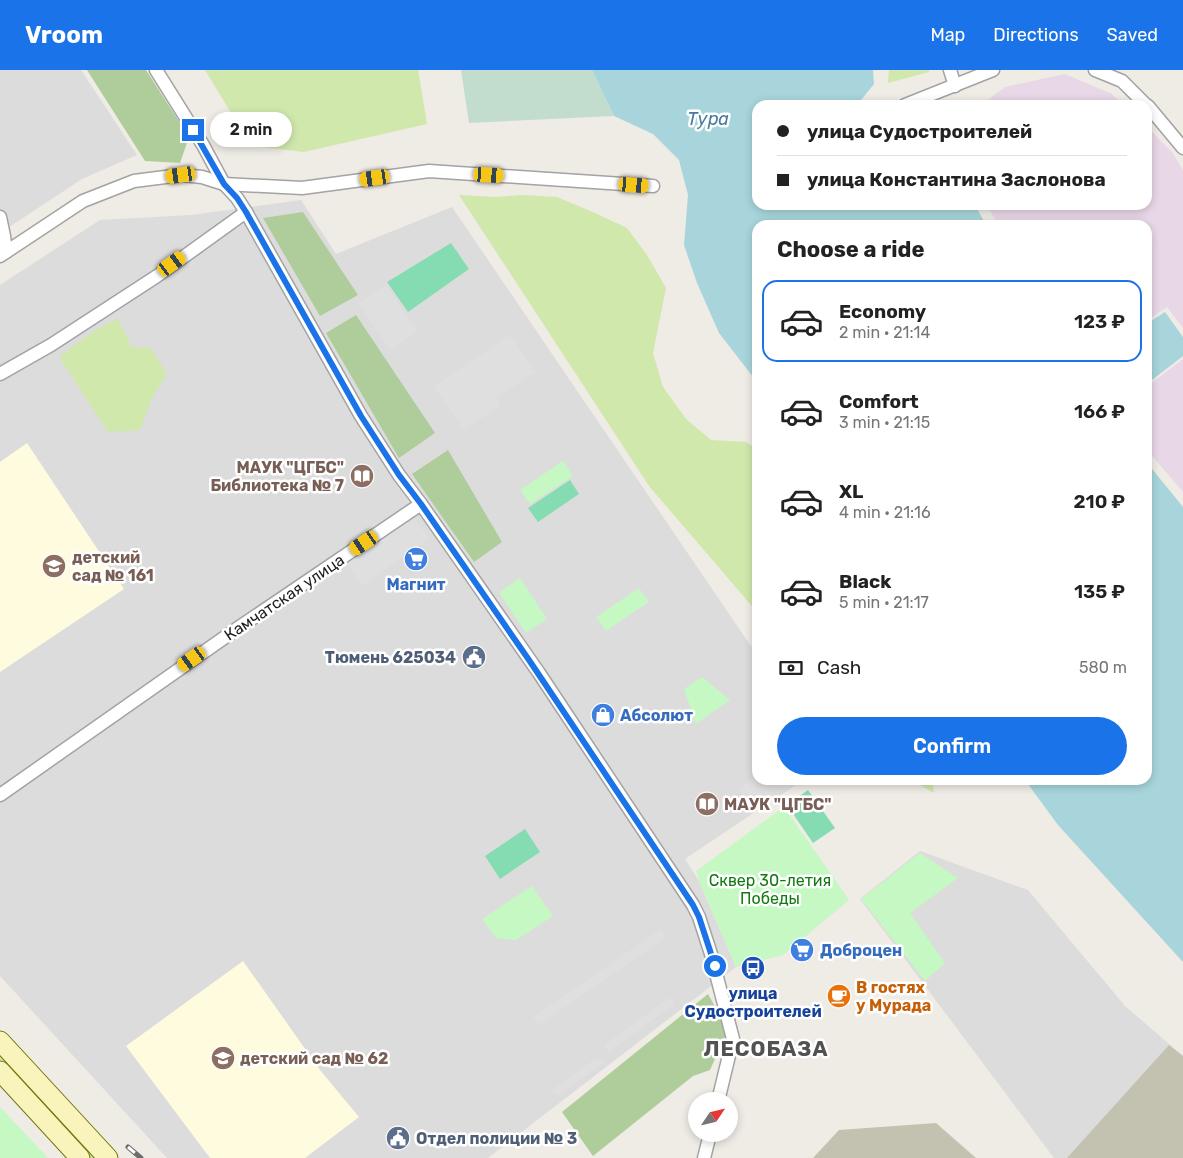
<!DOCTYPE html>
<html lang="en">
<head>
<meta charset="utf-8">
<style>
	body { margin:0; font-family:Rubik,sans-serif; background:#f2f2f2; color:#222; height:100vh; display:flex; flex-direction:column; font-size:19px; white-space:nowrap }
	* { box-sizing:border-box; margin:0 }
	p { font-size:16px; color:#767676 }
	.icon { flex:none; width:28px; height:28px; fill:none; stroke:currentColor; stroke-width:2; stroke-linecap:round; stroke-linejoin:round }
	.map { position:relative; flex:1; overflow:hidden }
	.drawer { position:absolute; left:752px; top:150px; width:400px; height:565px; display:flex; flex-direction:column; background:#fff; border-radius:15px; box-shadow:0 2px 8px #0003 }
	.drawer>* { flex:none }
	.hud { position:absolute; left:752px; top:30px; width:400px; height:110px; border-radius:15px; box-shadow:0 2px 8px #0003; display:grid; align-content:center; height:110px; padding:0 25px; background:#fff }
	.needle { width:32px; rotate:55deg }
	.controls { position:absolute; left:688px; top:1022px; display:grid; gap:10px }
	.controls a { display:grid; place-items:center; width:50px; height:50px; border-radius:50%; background:#fff; box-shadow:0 2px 8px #0003; font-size:25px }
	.end { position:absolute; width:22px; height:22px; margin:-11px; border:6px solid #1a73e8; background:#fff; box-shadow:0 0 0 2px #fff }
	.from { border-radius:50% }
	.bubble { position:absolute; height:35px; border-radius:18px; background:#fff; box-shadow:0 2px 8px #0003; font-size:16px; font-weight:600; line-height:35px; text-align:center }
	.car { position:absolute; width:15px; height:30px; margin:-15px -8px; border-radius:6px; box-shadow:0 0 4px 1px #0007; background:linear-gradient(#f5c518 24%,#345 0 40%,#f5c518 0 76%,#345 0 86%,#f5c518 0) }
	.hud b { display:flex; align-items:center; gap:18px; height:48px; font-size:19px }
	.hud b+b { border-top:1px solid #e0e0e0 }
	.hud i { width:12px; height:12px; background:#222 }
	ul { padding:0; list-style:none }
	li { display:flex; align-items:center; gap:15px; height:82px; margin:0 10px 8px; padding:0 15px; border:2px solid transparent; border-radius:15px }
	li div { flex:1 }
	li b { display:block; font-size:19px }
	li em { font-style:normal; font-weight:600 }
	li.active { border-color:#1a73e8 }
	li>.icon { width:45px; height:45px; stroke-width:1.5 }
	h2 { padding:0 25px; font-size:22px; line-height:60px }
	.pay { display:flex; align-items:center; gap:12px; height:55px; padding:0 25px; font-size:19px }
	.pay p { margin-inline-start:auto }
	.primary-button { display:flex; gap:10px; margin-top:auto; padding:10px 25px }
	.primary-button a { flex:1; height:58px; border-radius:30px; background:#1a73e8; color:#fff; font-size:20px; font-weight:600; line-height:58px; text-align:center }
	header { display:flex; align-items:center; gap:30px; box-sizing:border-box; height:70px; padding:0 25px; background:#1a73e8; color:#fff }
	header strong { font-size:24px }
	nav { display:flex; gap:28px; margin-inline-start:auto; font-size:18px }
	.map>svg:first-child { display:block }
</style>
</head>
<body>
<header>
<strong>Vroom</strong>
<nav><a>Map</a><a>Directions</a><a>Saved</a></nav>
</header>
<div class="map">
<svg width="1183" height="1088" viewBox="0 0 1183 1088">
	<rect width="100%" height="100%" fill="#efebe5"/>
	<g fill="#dddcdc">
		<path d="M0,0H81L137,85L82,109L0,163Z"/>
		<path d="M301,130L336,184L452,137L757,585L758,710H803L685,789L699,811L736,897L488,1088H167L0,906V215L100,150L191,145Z"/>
		<path d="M920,781L1028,820L1125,936L1183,986V1088H1054L860,829Z"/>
	</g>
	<g fill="#e8d7e7">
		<path d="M1065,4L1112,24L1123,35H981L1005,17Z"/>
		<path d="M1148,58L1172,82L1183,100V258L1167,237L1148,250V155H998L987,135H1148Z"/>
		<path d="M1183,289V422L1148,381V316Z"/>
	</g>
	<g fill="#fefbdf">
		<path d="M27,373L124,519L0,602V392Z"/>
		<path d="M243,891L320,1000L359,1047L305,1088H210L126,976Z"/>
	</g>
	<g fill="#c3c2b1">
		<path d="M1169,975L1183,986V1088H1067Z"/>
		<path d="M936,1053L976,1088H813L839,1060Z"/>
	</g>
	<g fill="#d0e8ac">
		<path d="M205,0H418L427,54L304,82L251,76Z"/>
		<path d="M889,0H929V2L888,13Z"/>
		<path d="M459,125L496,127L522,125L557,127L595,143L627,158L647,185L666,218L653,283L663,317L686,349L711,370L746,372L757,379V542L649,416Z"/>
		<path d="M117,248L132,277L151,278L167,304L152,328L140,360L108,362L59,287L88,265Z"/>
		<path d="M911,710H932L934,723Z"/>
		<path d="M0,981L98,1088H90L0,991Z"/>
	</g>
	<g fill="#afcd9b">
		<path d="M87,0H146L189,67L180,93L145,91Z"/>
		<path d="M303,142L358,225L320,246L263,148Z"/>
		<path d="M356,245L435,363L399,388L326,263Z"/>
		<path d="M448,380L502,472L474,492L412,404Z"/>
		<path d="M708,924L728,960L710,1000L693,1006L593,1086L562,1042Z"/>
	</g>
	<path fill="#c2ddce" d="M461,0H592L614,46L469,53Z"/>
	<g fill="#c5f8c3">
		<path d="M563,391L573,406L530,434L520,420Z"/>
		<path d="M520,508L547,549L526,563L499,522Z"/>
		<path d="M639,518L649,532L606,561L596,547Z"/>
		<path d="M702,607L730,630L696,654L684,619Z"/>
		<path d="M784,737L849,830L783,885L736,897L699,811L696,801Z"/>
		<path d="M920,783L958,808L910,843L945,893L925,911L861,829Z"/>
		<path d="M532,816L553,846L516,870L496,868L482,849Z"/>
		<path d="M0,1037L48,1088H0Z"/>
	</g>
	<g fill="#85dcb2">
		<path d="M451,173L469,199L408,242L387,212Z"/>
		<path d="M570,410L579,424L538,452L528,438Z"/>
		<path d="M808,720L835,758L813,773L787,735Z"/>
		<path d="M525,759L540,782L500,809L485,786Z"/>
	</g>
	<g fill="#dfdfdf">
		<path d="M386,215L418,261L390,280L358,233Z"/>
		<path d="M510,265L535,302L496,328L501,335L464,360L434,316Z"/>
		<path d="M411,443L429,469L362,516L344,489Z"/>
		<path d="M757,706L758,710H800L754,742L739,719Z"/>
		<path d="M661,859L667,867L539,955L533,947Z"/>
		<path d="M670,927L675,934L609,982L604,975Z"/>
		<path d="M596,988L606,991L559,1025L551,1021Z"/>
	</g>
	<g fill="#a7d5db">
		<path d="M592,0H873L874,14L857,35H758V135H975L986,155H758L757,312L719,263L697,213L684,175L688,125L679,90L653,64L614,46Z"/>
		<path d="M1165,242L1183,267V286L1148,313V253Z"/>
		<path d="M1148,394L1183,437V892L1058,755L1025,710H1148Z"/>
	</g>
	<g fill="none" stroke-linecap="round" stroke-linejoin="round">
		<g stroke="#a3a3a3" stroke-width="15">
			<g id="minor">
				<path d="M156,0L203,75L224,114L237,128L246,142L361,346L399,405L421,434L539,603L693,835L699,847L711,884L733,969L718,1031"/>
				<path d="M950,0L955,16"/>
				<path d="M1095,0L1122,11L1146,35"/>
				<path d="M905,35L993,0"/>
				<path d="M1148,36L1183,78"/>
				<path d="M0,147L4,166L6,182"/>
				<path d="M0,186L83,131L134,111L181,105L202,107L224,114L302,118L429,101L653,116"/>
				<path d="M0,304L51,275L157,206L246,142"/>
				<path d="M0,725L238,558L421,434"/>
				<path d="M704,1088L710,1064"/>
			</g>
		</g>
		<g stroke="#727308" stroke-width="21">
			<g id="secondary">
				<path d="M0,971L108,1088"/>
				<path d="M0,1001L80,1088"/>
			</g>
		</g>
		<use href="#minor" stroke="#fff" stroke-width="12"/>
		<use href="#secondary" stroke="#f8f4bb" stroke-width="19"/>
		<g stroke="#6d6d6d" stroke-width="5">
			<path id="rail" d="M128,1077L141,1088"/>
		</g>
		<use href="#rail" stroke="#fff" stroke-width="3" stroke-dasharray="9" stroke-linecap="butt"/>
	</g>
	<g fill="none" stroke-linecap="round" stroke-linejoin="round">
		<path stroke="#1a73e8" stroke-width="6" d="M193,60L224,114L237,128L246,142L361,346L399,405L421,434L529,590L693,835L699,847L715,896"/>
	</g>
	<defs>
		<g id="library-disc" transform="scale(1.25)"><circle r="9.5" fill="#8d6e63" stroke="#fff"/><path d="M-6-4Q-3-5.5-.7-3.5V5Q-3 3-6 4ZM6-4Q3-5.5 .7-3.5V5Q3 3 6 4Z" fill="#fff"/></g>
		<g id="supermarket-disc" transform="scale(1.25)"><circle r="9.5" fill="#3f7fe0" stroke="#fff"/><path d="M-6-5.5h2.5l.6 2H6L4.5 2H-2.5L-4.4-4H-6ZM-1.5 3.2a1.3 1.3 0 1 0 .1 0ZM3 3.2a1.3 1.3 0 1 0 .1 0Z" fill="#fff"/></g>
		<g id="school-disc" transform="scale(1.25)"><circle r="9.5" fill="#8d6e63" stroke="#fff"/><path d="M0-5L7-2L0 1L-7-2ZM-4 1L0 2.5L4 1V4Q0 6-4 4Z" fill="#fff"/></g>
		<g id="civic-disc" transform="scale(1.25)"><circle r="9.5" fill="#5c6f8a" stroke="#fff"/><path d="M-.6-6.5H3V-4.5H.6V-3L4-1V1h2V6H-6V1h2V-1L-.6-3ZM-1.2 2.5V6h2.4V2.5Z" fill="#fff"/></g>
		<g id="shop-disc" transform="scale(1.25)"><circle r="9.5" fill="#3f7fe0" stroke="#fff"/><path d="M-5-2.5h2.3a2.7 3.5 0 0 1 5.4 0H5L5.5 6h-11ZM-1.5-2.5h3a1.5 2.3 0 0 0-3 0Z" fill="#fff"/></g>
		<g id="bus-disc" transform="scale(1.25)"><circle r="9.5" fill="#1a4fb4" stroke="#fff"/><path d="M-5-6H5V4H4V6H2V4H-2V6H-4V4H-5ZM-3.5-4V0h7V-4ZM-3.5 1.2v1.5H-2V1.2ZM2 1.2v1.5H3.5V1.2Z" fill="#fff"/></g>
		<g id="cafe-disc" transform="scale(1.25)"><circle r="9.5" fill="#e8710a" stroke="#fff"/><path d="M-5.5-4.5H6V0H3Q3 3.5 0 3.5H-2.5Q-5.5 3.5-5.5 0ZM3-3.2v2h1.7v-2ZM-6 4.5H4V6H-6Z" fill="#fff"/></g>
	</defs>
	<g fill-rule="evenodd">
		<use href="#library-disc" x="362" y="406"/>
		<use href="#supermarket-disc" x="416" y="489"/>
		<use href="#school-disc" x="54" y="496"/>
		<use href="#civic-disc" x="474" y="587"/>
		<use href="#shop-disc" x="603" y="645"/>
		<use href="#library-disc" x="707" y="734"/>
		<use href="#supermarket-disc" x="802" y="880"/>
		<use href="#bus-disc" x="753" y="898"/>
		<use href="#cafe-disc" x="839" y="926"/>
		<use href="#school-disc" x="223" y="988"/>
		<use href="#civic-disc" x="398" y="1068"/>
	</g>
	<g text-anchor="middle" stroke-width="5" stroke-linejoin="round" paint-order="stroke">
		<g font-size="16" font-weight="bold" fill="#785e54" stroke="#fff" text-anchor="start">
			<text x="344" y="403" text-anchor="end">МАУК "ЦГБС"<tspan x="344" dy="18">Библиотека № 7</tspan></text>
			<text x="72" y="493">детский<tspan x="72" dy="18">сад № 161</tspan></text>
			<text x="724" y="740">МАУК "ЦГБС"</text>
			<text x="240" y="994">детский сад № 62</text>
		</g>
		<g font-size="16" font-weight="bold" fill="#366cbe" stroke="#fff" text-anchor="start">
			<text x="416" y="520" text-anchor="middle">Магнит</text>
			<text x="620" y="651">Абсолют</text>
			<text x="820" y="886">Доброцен</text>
		</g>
		<g font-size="16" fill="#1f1f1f" stroke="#fff">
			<text transform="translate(284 527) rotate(-34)" y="6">Камчатская улица</text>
		</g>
		<g font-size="16" font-weight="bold" fill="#4e5e75" stroke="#fff" text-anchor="end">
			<text x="456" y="593">Тюмень 625034</text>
			<text x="416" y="1074" text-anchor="start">Отдел полиции № 3</text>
		</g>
		<g font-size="16" fill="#117a0f" stroke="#fff">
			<text x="770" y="816">Сквер 30-летия<tspan x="770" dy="18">Победы</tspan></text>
		</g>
		<g font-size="16" font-weight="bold" fill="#c56008" stroke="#fff" text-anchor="start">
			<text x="856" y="923">В гостях<tspan x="856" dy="18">у Мурада</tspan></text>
		</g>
		<g font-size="16" font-weight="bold" fill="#164399" stroke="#fff">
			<text x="753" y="929">улица<tspan x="753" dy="18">Судостроителей</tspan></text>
		</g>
		<g font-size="18" font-style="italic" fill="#487a9c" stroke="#fff">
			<text x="708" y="55">Тура</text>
		</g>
		<g font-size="21" font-weight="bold" letter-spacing="1" fill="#525252" stroke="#fff">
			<text x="766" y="986">ЛЕСОБАЗА</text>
		</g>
	</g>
</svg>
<div class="controls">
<a><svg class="needle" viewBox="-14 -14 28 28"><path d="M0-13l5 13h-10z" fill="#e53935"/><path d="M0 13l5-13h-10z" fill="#767676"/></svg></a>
</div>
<i class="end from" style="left:715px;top:896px"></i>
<i class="end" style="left:193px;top:60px"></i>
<div class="bubble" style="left:210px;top:42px;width:82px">2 min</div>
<i class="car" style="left:181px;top:105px;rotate:262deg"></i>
<i class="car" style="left:489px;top:105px;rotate:93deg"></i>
<i class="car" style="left:375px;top:108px;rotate:262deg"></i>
<i class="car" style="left:634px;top:115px;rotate:94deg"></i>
<i class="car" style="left:172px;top:194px;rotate:54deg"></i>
<i class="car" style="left:364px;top:473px;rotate:236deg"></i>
<i class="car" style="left:192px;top:589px;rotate:235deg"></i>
<div class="hud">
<b><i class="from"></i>улица Судостроителей</b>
<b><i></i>улица Константина Заслонова</b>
</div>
<section class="drawer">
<h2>Choose a ride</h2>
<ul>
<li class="active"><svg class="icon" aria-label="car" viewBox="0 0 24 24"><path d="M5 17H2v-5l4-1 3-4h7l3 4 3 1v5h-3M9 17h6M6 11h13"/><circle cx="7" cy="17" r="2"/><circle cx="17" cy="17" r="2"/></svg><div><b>Economy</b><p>2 min · 21:14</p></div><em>123 ₽</em></li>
<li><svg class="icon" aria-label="car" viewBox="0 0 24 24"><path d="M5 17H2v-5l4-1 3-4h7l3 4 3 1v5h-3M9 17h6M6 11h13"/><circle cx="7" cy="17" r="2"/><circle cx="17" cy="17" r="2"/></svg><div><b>Comfort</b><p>3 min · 21:15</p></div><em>166 ₽</em></li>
<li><svg class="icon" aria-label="car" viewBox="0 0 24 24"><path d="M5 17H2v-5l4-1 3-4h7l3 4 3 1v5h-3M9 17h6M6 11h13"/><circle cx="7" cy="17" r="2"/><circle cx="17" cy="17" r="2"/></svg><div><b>XL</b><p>4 min · 21:16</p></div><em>210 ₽</em></li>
<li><svg class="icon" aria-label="car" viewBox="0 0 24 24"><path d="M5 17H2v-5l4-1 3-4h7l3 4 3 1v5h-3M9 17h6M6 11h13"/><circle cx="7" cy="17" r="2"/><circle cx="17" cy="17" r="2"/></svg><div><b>Black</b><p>5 min · 21:17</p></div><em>135 ₽</em></li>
</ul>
<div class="pay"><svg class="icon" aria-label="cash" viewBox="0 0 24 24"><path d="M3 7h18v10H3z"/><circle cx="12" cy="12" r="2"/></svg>Cash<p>580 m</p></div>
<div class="primary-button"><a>Confirm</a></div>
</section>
</div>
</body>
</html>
